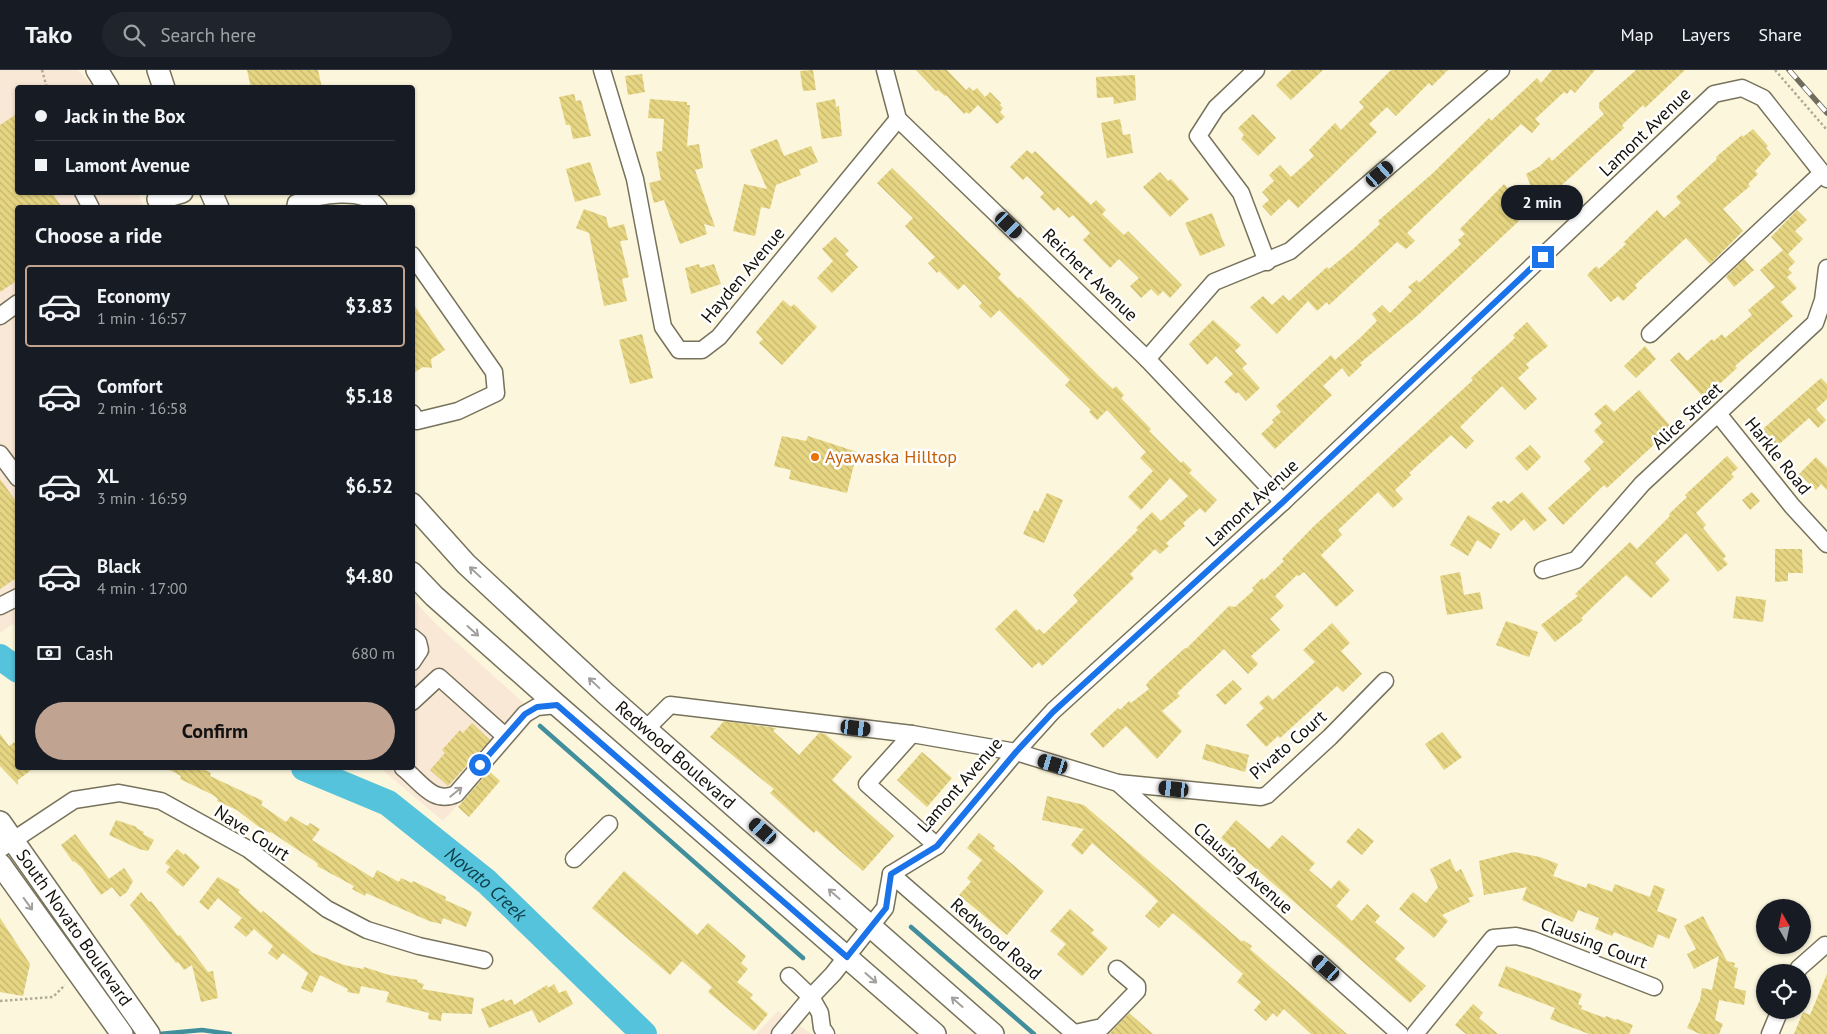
<!DOCTYPE html>
<html lang="en">
<head>
<meta charset="utf-8">
<style>
	body { margin:0; font-family:"PT Sans",sans-serif; background:#20242c; color:#f1f3f6; height:100vh; display:flex; flex-direction:column; font-size:19px; white-space:nowrap }
	* { box-sizing:border-box; margin:0 }
	p { font-size:16px; color:#9ea1a6 }
	.icon { flex:none; width:28px; height:28px; fill:none; stroke:currentColor; stroke-width:2; stroke-linecap:round; stroke-linejoin:round }
	.map { position:relative; flex:1; overflow:hidden }
	.panel { position:absolute; left:15px; top:135px; width:400px; height:565px; display:flex; flex-direction:column; background:#171b24; border-radius:5px; box-shadow:0 1px 4px #0004 }
	.panel>* { flex:none }
	.banner { position:absolute; left:15px; top:15px; width:400px; height:110px; border-radius:5px; box-shadow:0 1px 4px #0004; display:grid; align-content:center; height:110px; padding:0 20px; background:#171b24 }
	.needle { width:32px; rotate:351deg }
	.tools { position:absolute; left:1756px; top:829px; display:grid; gap:10px }
	.tools a { display:grid; place-items:center; width:55px; height:55px; border-radius:50%; background:#171b24; box-shadow:0 1px 4px #0004; font-size:25px }
	.end { position:absolute; width:22px; height:22px; margin:-11px; border:6px solid #1a73e8; background:#fff; box-shadow:0 0 0 2px #fff }
	.from { border-radius:50% }
	.bubble { position:absolute; height:35px; border-radius:18px; background:#171b24; box-shadow:0 1px 4px #0004; font-size:16px; font-weight:700; line-height:35px; text-align:center }
	.car { position:absolute; width:15px; height:30px; margin:-15px -8px; border-radius:6px; box-shadow:0 0 4px 1px #0007; background:linear-gradient(#222 24%,#8ab4d8 0 40%,#222 0 76%,#8ab4d8 0 86%,#222 0) }
	.banner b { display:flex; align-items:center; gap:18px; height:48px; font-size:19px }
	.banner b+b { border-top:1px solid #363941 }
	.banner i { width:12px; height:12px; background:#f1f3f6 }
	ul { padding:0; list-style:none }
	li { display:flex; align-items:center; gap:15px; height:82px; margin:0 10px 8px; padding:0 10px; border:2px solid transparent; border-radius:5px }
	li div { flex:1 }
	li b { display:block; font-size:19px }
	li em { font-style:normal; font-weight:700 }
	li.selected { border-color:#c0a390 }
	li>.icon { width:45px; height:45px; stroke-width:1.5 }
	h2 { padding:0 20px; font-size:22px; line-height:60px }
	.pay { display:flex; align-items:center; gap:12px; height:55px; padding:0 20px; font-size:19px }
	.pay p { margin-inline-start:auto }
	.action { display:flex; gap:10px; margin-top:auto; padding:10px 20px }
	.action a { flex:1; height:58px; border-radius:30px; background:#c0a390; color:#111; font-size:20px; font-weight:700; line-height:58px; text-align:center }
	header { display:flex; align-items:center; gap:30px; box-sizing:border-box; height:70px; padding:0 25px; background:#171b24; border-bottom:1px solid #363941 }
	header strong { font-size:24px }
	nav { display:flex; gap:28px; margin-inline-start:auto; font-size:18px }
	.search { width:350px; height:45px; background:#20242c; display:flex; align-items:center; gap:12px; box-sizing:border-box; padding:0 18px; border-radius:28px; color:#9ea1a6; font-size:19px }
	.map>svg:first-child { display:block }
</style>
</head>
<body>
<header>
<strong>Tako</strong>
<div class="search"><svg class="icon" aria-label="search" viewBox="0 0 24 24"><circle cx="10" cy="10" r="6"/><path d="M15 15l6 6"/></svg>Search here</div>
<nav><a>Map</a><a>Layers</a><a>Share</a></nav>
</header>
<div class="map">
<svg width="1827" height="964" viewBox="0 0 1827 964">
	<defs>
		<pattern id="building-back-hatch" width="6" height="6" patternUnits="userSpaceOnUse" patternTransform="scale(1.25)"><rect width="6" height="6" fill="#e6d582"/><path d="M-1 5l2 2M0 0l6 6M5-1l2 2" fill="none" stroke="#c4b66f"/></pattern>
	</defs>
	<rect width="100%" height="100%" fill="#fbf6dc"/>
	<g fill="#f9e8d6">
		<path d="M0,0H78L93,17L18,18V122L138,123L144,137L18,138V557L12,554L0,563Z"/>
		<path d="M413,529L436,554L538,646L443,751L380,698H412Z"/>
		<path d="M778,941L812,964H756Z"/>
	</g>
	<g fill="none" stroke-linecap="round" stroke-linejoin="round">
		<g stroke="#418e9c" stroke-width="4.5">
			<path d="M540,656L803,888"/>
			<path d="M911,857L1034,964"/>
			<path d="M159,964L202,960L230,964"/>
		</g>
		<g stroke="#55c3db" stroke-width="26">
			<path d="M0,587L18,600"/>
			<path id="s1" d="M304,698L388,733L487,812L644,964"/>
		</g>
	</g>
	<g fill="url(#building-back-hatch)">
		<path d="M247,0H318L322,18H251Z"/>
		<path d="M813,0L816,20L803,21L800,1Z"/>
		<path d="M916,0H947L966,20L969,17L973,21L977,18L985,27L990,22L1001,33L1000,35L1003,38L1000,42L1005,47L997,54L978,35L969,44L966,42L964,44L946,25L945,26L938,20L936,21Z"/>
		<path d="M1292,0H1323L1291,30L1276,15Z"/>
		<path d="M1391,0H1448L1432,16L1429,13L1396,46L1387,37L1369,54L1377,62L1298,138L1289,129L1271,146L1262,136L1269,130L1262,122L1274,111L1269,105L1280,95L1291,107L1314,86L1309,80L1335,53L1341,60L1364,37L1359,32Z"/>
		<path d="M1552,0H1595L1575,23L1571,19L1567,24L1564,22L1535,49L1540,54L1532,63L1521,54L1407,163L1415,171L1406,179L1397,172L1329,235L1327,232L1317,241L1308,231L1277,264L1250,237L1263,226L1272,235L1283,225L1289,231L1327,197L1329,199L1352,180L1380,154L1378,151L1433,103L1489,48L1491,51L1537,8L1541,13Z"/>
		<path d="M1636,0H1685L1645,38L1643,35L1622,55L1624,58L1539,136L1526,104L1540,96L1549,87L1552,91L1582,64L1604,44L1599,38V33Z"/>
		<path d="M642,4L645,22L628,25L625,6Z"/>
		<path d="M1135,5L1136,30L1114,34L1113,27L1097,28L1096,7Z"/>
		<path d="M574,24L576,31L581,30L591,66L573,69L570,55H566L559,27Z"/>
		<path d="M650,29L687,32V35H690L687,76L699,74L703,98L695,100L715,157L704,154L707,164L680,174L664,130L654,133L649,113L661,110L656,82L662,81L664,49L648,48Z"/>
		<path d="M835,29L836,37L839,36L842,66L822,69L816,33Z"/>
		<path d="M18,43V122H52L62,138H18V210L0,222V55Z"/>
		<path d="M1253,44L1276,68L1258,86L1241,69L1244,65L1238,58Z"/>
		<path d="M1120,49L1123,65L1130,64L1133,83L1107,88L1101,53Z"/>
		<path d="M1753,59L1768,76L1766,78L1771,84L1755,101L1758,104L1748,114L1750,116L1723,139L1743,161L1710,194L1686,168L1635,215L1637,218L1623,231L1618,226L1611,232L1587,205L1596,196L1599,199L1626,174L1624,172L1657,140L1664,148L1681,133L1676,127L1717,89L1716,87L1742,65L1743,67Z"/>
		<path d="M777,69L784,86L811,76L818,92L799,100L801,105L776,115L770,139L761,137L755,166L733,161L744,114L767,119L750,80Z"/>
		<path d="M1027,80L1032,84L1035,81L1091,135L1096,130L1106,140L1102,144L1124,165L1128,161L1182,215L1170,228L1163,221L1158,226L1151,219L1141,228L1130,216L1139,208L1119,189L1110,198L1083,170L1090,163L1073,145L1069,148L1058,137L1054,141L1040,127L1044,123L1027,106L1023,110L1010,97Z"/>
		<path d="M590,92L601,125L575,132L566,99Z"/>
		<path d="M892,98L1001,204L998,208L1018,228L1020,227L1101,308L1113,319L1116,316L1124,325L1121,328L1151,359L1149,361L1181,393L1183,391L1192,400L1189,403L1217,430L1205,443L1200,438L1183,453L1185,456L1166,473L1169,476L1160,484L1155,479L1130,504L1134,508L1042,596L1039,592L1032,598L995,559L1016,539L1037,561L1039,559L1044,564L1078,531L1073,525L1138,460L1136,458L1152,442L1161,451L1188,426L1170,408L1141,440L1128,427L1153,401L1140,388L1146,382L1107,340L1097,350L1089,342L1091,340L1065,315L1070,310L999,240L991,248L979,236L982,233L964,214L958,220L939,201L937,203L928,193L935,187L905,156L913,148L877,113Z"/>
		<path d="M1160,102L1168,111L1171,109L1189,129L1170,147L1143,117Z"/>
		<path d="M1504,114L1527,138L1518,146L1521,149L1417,246L1360,293L1362,295L1349,307L1342,298L1323,316L1332,325L1275,379L1261,364L1274,352L1272,350L1281,342L1276,336L1331,285L1335,290L1361,267L1377,251L1372,244L1382,235L1390,243L1412,221L1408,217L1417,210L1419,213L1461,174L1458,170L1465,164L1460,159Z"/>
		<path d="M584,139L606,147L609,158L624,154L628,170L620,171L629,207L622,209L627,231L604,236L589,163L576,158Z"/>
		<path d="M1797,140L1807,150L1795,161L1803,169L1788,184L1795,192L1788,199L1792,203L1787,207L1797,218L1781,232L1793,246L1735,296L1737,298L1704,328L1670,290L1679,282L1687,291L1712,269L1714,271L1722,264L1725,268L1752,245L1748,240L1775,217L1760,200L1783,180L1771,167Z"/>
		<path d="M1212,143L1225,176L1200,186L1185,153Z"/>
		<path d="M835,167L849,181L845,184L858,197L832,223L817,208L833,191L822,179Z"/>
		<path d="M1744,189L1754,200L1734,217L1726,207Z"/>
		<path d="M699,194L700,198L714,194L721,214L691,224L685,198Z"/>
		<path d="M783,230L791,237L794,234L817,257L782,295L759,273L763,269L756,262Z"/>
		<path d="M412,232L445,280L431,289L432,298L423,297L412,304Z"/>
		<path d="M1213,250L1241,275L1235,281L1247,294L1242,298L1260,318L1246,331L1238,322L1236,324L1224,312L1233,304L1216,286L1207,295L1189,274Z"/>
		<path d="M1527,252L1548,276L1526,294L1529,298L1518,308L1537,329L1525,340L1502,316L1460,357L1474,371L1466,379L1451,365L1409,403L1411,405L1395,420L1403,429L1393,438L1378,422L1338,460L1342,465L1321,485L1354,521L1336,537L1304,502L1299,506L1297,505L1275,526L1284,536L1270,549L1280,560L1251,586L1258,594L1248,604L1224,579L1177,623L1180,626L1162,641L1182,661L1157,689L1126,656L1103,678L1090,664L1118,638L1120,640L1129,631L1131,633L1149,619L1146,615L1150,610L1185,578L1186,579L1229,536L1235,537L1254,520L1252,518L1262,508L1264,510L1284,491L1282,489L1313,457L1473,310L1471,308L1515,268L1513,265Z"/>
		<path d="M642,264L653,308L630,314L619,270Z"/>
		<path d="M1645,276L1656,289L1636,308L1624,296Z"/>
		<path d="M1821,308L1827,314V329L1816,339L1826,350L1818,358L1809,348L1771,381L1756,365Z"/>
		<path d="M1639,320L1672,358L1607,418L1604,415L1563,455L1548,438L1591,399L1584,391L1604,372L1594,361L1602,353L1594,344L1606,334L1614,342Z"/>
		<path d="M782,366L806,371L808,366L857,382L847,423L789,409L791,400L774,396Z"/>
		<path d="M1530,375L1541,387L1527,401L1515,388Z"/>
		<path d="M1727,386L1738,398L1731,404L1734,407L1696,443L1706,455L1703,458L1726,486L1723,489L1728,494L1718,502L1686,463L1655,493L1670,510L1651,528L1626,505L1581,548L1583,550L1555,572L1541,555L1578,526L1575,524L1630,472L1637,479L1670,446L1669,444L1687,427L1685,425Z"/>
		<path d="M1816,387L1827,398V420L1821,414L1816,420L1799,404Z"/>
		<path d="M0,409L18,434V507L0,519Z"/>
		<path d="M1522,422L1547,450L1534,461L1524,449L1511,461L1491,438L1498,431L1501,433L1504,430L1508,434Z"/>
		<path d="M1752,422L1760,431L1750,440L1742,430Z"/>
		<path d="M1047,423L1063,430L1044,473L1023,464L1034,440L1038,442Z"/>
		<path d="M1468,445L1500,464L1491,479L1477,470L1468,486L1450,475Z"/>
		<path d="M1775,479H1802L1803,503H1788V511L1775,512Z"/>
		<path d="M1460,502L1464,525L1480,522L1483,539L1447,545L1440,506Z"/>
		<path d="M1736,526L1766,530L1763,552L1733,548Z"/>
		<path d="M1506,551L1538,562L1529,587L1496,575Z"/>
		<path d="M1332,553L1350,573L1341,581L1362,604L1343,622L1337,616L1280,668L1278,666L1266,677L1246,655L1264,638L1259,633L1268,625L1273,630L1315,592L1303,580Z"/>
		<path d="M1233,610L1242,619L1225,635L1216,625Z"/>
		<path d="M724,651L776,658L773,661L799,685L819,663L825,664L852,687L832,710L894,766L863,801L816,760L814,763L797,748L770,723L774,719L710,667Z"/>
		<path d="M472,653L490,670L448,716L430,700L445,683L442,680L460,660L463,663Z"/>
		<path d="M1442,662L1462,687L1444,700L1425,674Z"/>
		<path d="M0,664L9,676L18,670V698H34L18,710V715L0,696Z"/>
		<path d="M1206,674L1249,685L1245,702L1202,689Z"/>
		<path d="M922,682L952,708L927,737L897,710Z"/>
		<path d="M166,698H200L211,703L210,706L263,731L261,735L286,752L291,746L307,756L310,753L320,759L312,770L373,808L377,800L399,812L401,808L412,813L413,811L446,827L445,830L472,842L466,857L443,848L441,854L429,851L366,823L365,826L352,819L354,816L317,796L318,794L313,790L271,762L270,763L259,757L237,740L217,731L218,729L213,725L180,709L181,706Z"/>
		<path d="M489,701L500,711L469,747L458,737Z"/>
		<path d="M1047,726L1084,735L1242,872L1243,870L1252,876L1250,879L1347,964H1311L1284,939L1277,947L1273,943L1266,951L1254,940L1261,932L1237,912L1243,904L1207,872L1173,843L1159,858L1145,846L1158,831L1146,820L1092,773L1082,785L1071,775L1084,759L1042,750Z"/>
		<path d="M116,750L137,757L136,758L144,762L143,764L154,770L148,781L139,779L109,765Z"/>
		<path d="M1236,750L1269,779L1282,765L1315,793L1309,800L1331,819L1339,810L1350,820L1336,836L1352,851L1367,834L1380,846L1375,852L1405,878L1395,889L1426,916L1410,933L1221,768Z"/>
		<path d="M1358,758L1374,771L1362,785L1346,772Z"/>
		<path d="M979,763L995,776L993,778L1044,821L1007,865L959,825L971,812L967,808L982,790L967,778Z"/>
		<path d="M75,764L109,809L124,798L133,811L127,822L120,827L112,817L101,825L82,798L74,791L73,792L61,775Z"/>
		<path d="M177,779L184,785L185,783L200,797L183,817L166,802L170,797L165,793Z"/>
		<path d="M1514,782L1540,787L1558,794L1553,806L1586,818L1588,813L1612,822L1615,814L1650,827L1654,815L1665,819L1657,841L1677,849L1669,869L1658,864L1653,878L1614,862L1612,866L1595,859L1599,848L1578,840L1573,852L1522,830L1527,817L1484,825L1479,791Z"/>
		<path d="M1450,789L1456,802L1461,799L1474,826L1468,828L1470,832L1442,845L1448,851L1434,868L1399,839L1413,822L1426,833L1438,817L1430,799Z"/>
		<path d="M624,801L697,865L708,853L746,886L741,893L748,899L737,912L753,925L750,928L768,944L754,961L708,922L712,917L682,891L670,905L592,838Z"/>
		<path d="M218,807L240,820L238,822L261,843L263,841L313,883L344,895L363,899L364,897L389,905L418,910L417,912L424,914L422,919L474,928L472,944L442,943L441,951L428,949L429,943L386,932L389,922L361,916L359,924L347,922L348,919L320,905L312,923L301,918L308,903L283,883L277,890L268,883L273,876L254,859L246,867L234,857L242,848L218,828L208,840L199,832Z"/>
		<path d="M141,822L149,832L151,831L178,866L180,865L208,902L213,901L218,928L201,932L192,895L184,900L178,892L176,893L130,835Z"/>
		<path d="M1070,839L1094,860L1091,863L1108,878L1082,906L1057,884L1066,874L1050,861Z"/>
		<path d="M1703,846L1727,891L1735,893L1734,897L1738,898L1734,918L1746,921L1744,935L1719,930L1715,950L1723,954L1719,964H1700L1687,958L1700,930L1702,918L1712,920L1719,886L1694,899L1687,884L1696,879L1684,856Z"/>
		<path d="M0,848L30,894L23,926L0,922Z"/>
		<path d="M1506,896L1582,924L1578,934L1582,936L1581,939L1605,948L1606,946L1616,950L1617,949L1633,955L1629,964H1589L1550,949L1555,938L1498,916Z"/>
		<path d="M1827,904V964H1794L1803,942L1810,945Z"/>
		<path d="M554,914L559,923L566,920L573,934L539,953L532,940L489,958L481,939L504,929L505,932L512,929L514,935L547,915L548,918Z"/>
		<path d="M1473,934L1483,943L1479,948L1498,964H1466L1455,955Z"/>
		<path d="M1129,943L1153,964H1109Z"/>
	</g>
	<g fill="none" stroke-linecap="round" stroke-linejoin="round">
		<g stroke="#77725b" stroke-width="19">
			<g id="minor">
				<path d="M602,0L635,109L663,257L679,280H702L719,267L898,49"/>
				<path d="M885,0L898,49L1147,289L1283,432"/>
				<path d="M1256,0L1216,38L1198,66L1241,123L1267,192"/>
				<path d="M83,122L91,138"/>
				<path d="M295,138L296,133C317,126 364,116 379,138"/>
				<path d="M412,185L494,302L496,323L458,341L417,351L412,343"/>
				<path d="M0,246L18,233"/>
				<path d="M1650,264L1822,103"/>
				<path d="M1147,289L1214,212L1290,181L1501,0"/>
				<path d="M1719,345L1792,436L1827,474"/>
				<path d="M0,384L18,408"/>
				<path d="M1543,500L1576,490L1642,414L1815,253L1823,230L1827,198"/>
				<path d="M0,536L18,527"/>
				<path d="M412,567L418,572L420,580L412,592"/>
				<path d="M412,632L439,607L505,666"/>
				<path d="M647,658L670,635L912,664L1016,682L1118,713L1400,964"/>
				<path d="M912,664L867,714L937,776"/>
				<path d="M403,698C420,711 433,735 456,724L525,644L537,637L557,635"/>
				<path d="M1118,713L1261,727L1267,725L1330,667L1385,611"/>
				<path d="M0,779L74,730L119,723L161,731L248,779L327,839L367,860L419,876L484,890"/>
				<path d="M574,789L609,754"/>
				<path d="M891,804L1075,964"/>
				<path d="M1797,902L1799,898L1825,875"/>
				<path d="M1075,963L1102,957L1137,921V916L1117,899"/>
				<path d="M780,964L811,927L789,906"/>
				<path d="M826,964L822,958L820,943L811,927L833,904L885,838L891,804L937,776L1016,682L1053,641L1283,432L1714,24L1742,18L1763,28L1827,109"/>
				<path d="M1415,964L1493,868L1516,866L1533,870L1654,917"/>
				<path d="M1770,964L1780,940"/>
			</g>
		</g>
		<g stroke="#77725b" stroke-width="24">
			<g id="major">
				<path d="M97,0L108,18"/>
				<path d="M158,0L164,18"/>
				<path d="M211,122L218,138"/>
				<path d="M158,129L182,122"/>
				<path id="s2" d="M412,434L466,494L606,624L993,964"/>
				<path d="M412,503L434,526L557,635L935,964"/>
				<path id="s3" d="M0,752L149,964"/>
				<path d="M0,794L122,964"/>
			</g>
		</g>
		<g stroke="#afab97" stroke-width="2.5" stroke-dasharray="2.5 2.5" stroke-linecap="butt">
			<path d="M42,0L47,18"/>
			<path d="M1775,0L1827,60"/>
			<path d="M0,931L53,927L65,915"/>
		</g>
		<use href="#minor" stroke="#fff" stroke-width="16"/>
		<use href="#major" stroke="#fff" stroke-width="21"/>
		<g stroke="#716d5e" stroke-width="5.5">
			<path id="rail" d="M1789,0L1827,43"/>
		</g>
		<use href="#rail" stroke="#fff" stroke-width="4" stroke-dasharray="11" stroke-linecap="butt"/>
	</g>
	<defs><path id="oneway-shaft" d="M-6 0H5M1.5-3L5.5 0L1.5 3" fill="none" stroke-width="1.6" stroke-linecap="round" stroke-linejoin="round" transform="scale(1.25)"/></defs>
	<g stroke="#a1a09d">
		<use href="#oneway-shaft" transform="translate(475 502) rotate(-137)"/>
		<use href="#oneway-shaft" transform="translate(473 561) rotate(42)"/>
		<use href="#oneway-shaft" transform="translate(594 613) rotate(-137)"/>
		<use href="#oneway-shaft" transform="translate(456 722) rotate(-39)"/>
		<use href="#oneway-shaft" transform="translate(834 824) rotate(-139)"/>
		<use href="#oneway-shaft" transform="translate(28 834) rotate(54)"/>
		<use href="#oneway-shaft" transform="translate(871 908) rotate(41)"/>
		<use href="#oneway-shaft" transform="translate(957 932) rotate(-139)"/>
	</g>
	<g fill="none" stroke-linecap="round" stroke-linejoin="round">
		<path stroke="#1a73e8" stroke-width="6" d="M480,695L525,644L537,637L557,635L847,887L886,838L891,804L937,776L1016,682L1053,642L1283,432L1543,187"/>
	</g>
	<circle fill="#e8710a" stroke="#fff" stroke-width="2" cx="815" cy="387" r="5"/>
	<g text-anchor="middle" stroke-width="5" stroke-linejoin="round" paint-order="stroke">
		<g font-size="18" fill="#131109" stroke="#fff">
			<text transform="translate(1645 62) rotate(-44)" y="6">Lamont Avenue</text>
			<text transform="translate(743 205) rotate(-50)" y="6">Hayden Avenue</text>
			<text transform="translate(1090 205) rotate(44)" y="6">Reichert Avenue</text>
			<text transform="translate(1687 346) rotate(-43)" y="6">Alice Street</text>
			<text transform="translate(1778 386) rotate(51)" y="6">Harkle Road</text>
			<text transform="translate(1252 433) rotate(-43)" y="6">Lamont Avenue</text>
			<text transform="translate(1288 675) rotate(-41)" y="6">Pivato Court</text>
			<text dy="6" stroke="none"><textPath href="#s2" startOffset="364">Redwood Boulevard</textPath></text>
			<text transform="translate(960 715) rotate(-49)" y="6">Lamont Avenue</text>
			<text transform="translate(252 763) rotate(33)" y="6">Nave Court</text>
			<text transform="translate(1243 798) rotate(42)" y="6">Clausing Avenue</text>
			<text dy="6" stroke="none"><textPath href="#s3" startOffset="129">South Novato Boulevard</textPath></text>
			<text transform="translate(996 869) rotate(41)" y="6">Redwood Road</text>
			<text transform="translate(1594 873) rotate(21)" y="6">Clausing Court</text>
		</g>
		<g font-size="18" fill="#c56008" stroke="#fff" text-anchor="start">
			<text x="825" y="393">Ayawaska Hilltop</text>
		</g>
		<g font-size="19" font-style="italic" fill="#0e414b" stroke="#fff">
			<text dy="7" stroke="none"><textPath href="#s1" startOffset="218">Novato Creek</textPath></text>
		</g>
	</g>
</svg>
<div class="tools">
<a><svg class="needle" viewBox="-14 -14 28 28"><path d="M0-13l5 13h-10z" fill="#e53935"/><path d="M0 13l5-13h-10z" fill="#9ea1a6"/></svg></a>
<a><svg class="icon" aria-label="locate" viewBox="0 0 24 24"><circle cx="12" cy="12" r="6"/><path d="M12 2v4M12 18v4M2 12h4M18 12h4"/></svg></a>
</div>
<i class="end from" style="left:480px;top:695px"></i>
<i class="end" style="left:1543px;top:187px"></i>
<div class="bubble" style="left:1501px;top:115px;width:82px">2 min</div>
<i class="car" style="left:1380px;top:104px;rotate:49deg"></i>
<i class="car" style="left:1009px;top:155px;rotate:134deg"></i>
<i class="car" style="left:856px;top:658px;rotate:97deg"></i>
<i class="car" style="left:1053px;top:694px;rotate:287deg"></i>
<i class="car" style="left:1174px;top:719px;rotate:276deg"></i>
<i class="car" style="left:763px;top:761px;rotate:311deg"></i>
<i class="car" style="left:1326px;top:898px;rotate:311deg"></i>
<div class="banner">
<b><i class="from"></i>Jack in the Box</b>
<b><i></i>Lamont Avenue</b>
</div>
<section class="panel">
<h2>Choose a ride</h2>
<ul>
<li class="selected"><svg class="icon" aria-label="car" viewBox="0 0 24 24"><path d="M5 17H2v-5l4-1 3-4h7l3 4 3 1v5h-3M9 17h6M6 11h13"/><circle cx="7" cy="17" r="2"/><circle cx="17" cy="17" r="2"/></svg><div><b>Economy</b><p>1 min · 16:57</p></div><em>$3.83</em></li>
<li><svg class="icon" aria-label="car" viewBox="0 0 24 24"><path d="M5 17H2v-5l4-1 3-4h7l3 4 3 1v5h-3M9 17h6M6 11h13"/><circle cx="7" cy="17" r="2"/><circle cx="17" cy="17" r="2"/></svg><div><b>Comfort</b><p>2 min · 16:58</p></div><em>$5.18</em></li>
<li><svg class="icon" aria-label="car" viewBox="0 0 24 24"><path d="M5 17H2v-5l4-1 3-4h7l3 4 3 1v5h-3M9 17h6M6 11h13"/><circle cx="7" cy="17" r="2"/><circle cx="17" cy="17" r="2"/></svg><div><b>XL</b><p>3 min · 16:59</p></div><em>$6.52</em></li>
<li><svg class="icon" aria-label="car" viewBox="0 0 24 24"><path d="M5 17H2v-5l4-1 3-4h7l3 4 3 1v5h-3M9 17h6M6 11h13"/><circle cx="7" cy="17" r="2"/><circle cx="17" cy="17" r="2"/></svg><div><b>Black</b><p>4 min · 17:00</p></div><em>$4.80</em></li>
</ul>
<div class="pay"><svg class="icon" aria-label="cash" viewBox="0 0 24 24"><path d="M3 7h18v10H3z"/><circle cx="12" cy="12" r="2"/></svg>Cash<p>680 m</p></div>
<div class="action"><a>Confirm</a></div>
</section>
</div>
</body>
</html>
